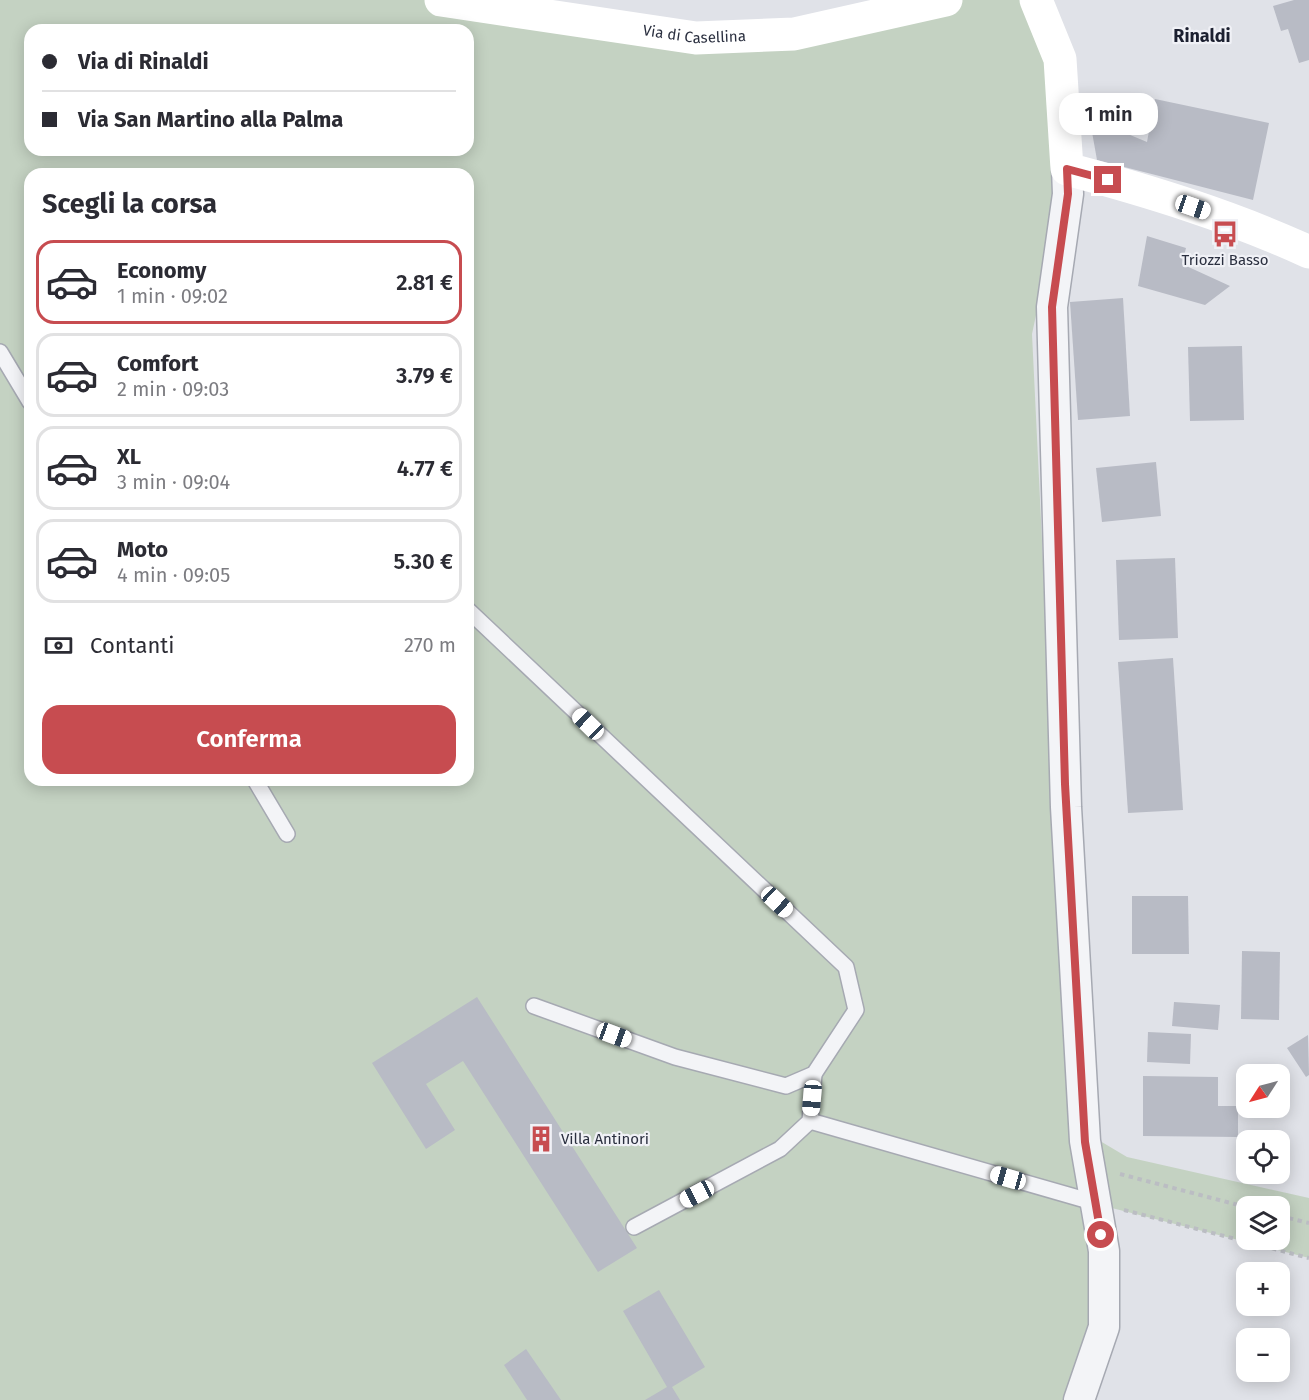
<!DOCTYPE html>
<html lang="it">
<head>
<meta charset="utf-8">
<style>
	body { margin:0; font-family:"Fira Sans",sans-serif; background:#f7f7f7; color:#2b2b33; height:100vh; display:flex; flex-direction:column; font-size:22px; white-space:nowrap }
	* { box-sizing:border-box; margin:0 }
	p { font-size:20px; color:#7c7c81 }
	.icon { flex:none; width:33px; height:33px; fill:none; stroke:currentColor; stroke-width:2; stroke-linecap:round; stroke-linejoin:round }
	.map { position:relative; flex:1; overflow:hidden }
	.drawer { position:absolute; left:24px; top:168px; width:450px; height:618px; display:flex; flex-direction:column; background:#fff; border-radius:18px; box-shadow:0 3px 15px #0003 }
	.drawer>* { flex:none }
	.guide { position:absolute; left:24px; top:24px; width:450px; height:132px; border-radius:18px; box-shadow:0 3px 15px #0003; display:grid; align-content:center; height:132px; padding:0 18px; background:#fff }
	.needle { width:39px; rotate:234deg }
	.fabs { position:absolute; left:1236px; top:1064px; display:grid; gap:12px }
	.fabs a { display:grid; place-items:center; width:54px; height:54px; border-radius:12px; background:#fff; box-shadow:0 3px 15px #0003; font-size:30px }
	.end { position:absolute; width:27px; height:27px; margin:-14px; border:8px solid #c74c50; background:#fff; box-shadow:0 0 0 3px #fff }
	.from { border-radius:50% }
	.bubble { position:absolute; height:42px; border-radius:18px; background:#fff; box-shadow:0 3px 15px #0003; font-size:20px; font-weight:600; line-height:42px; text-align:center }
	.car { position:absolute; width:18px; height:36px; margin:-18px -9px; border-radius:8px; box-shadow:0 0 4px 2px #0007; background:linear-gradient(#fff 24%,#345 0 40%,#fff 0 76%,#345 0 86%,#fff 0) }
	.guide b { display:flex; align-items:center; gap:21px; height:57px; font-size:22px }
	.guide b+b { border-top:2px solid #e1e1e2 }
	.guide i { width:15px; height:15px; background:#2b2b33 }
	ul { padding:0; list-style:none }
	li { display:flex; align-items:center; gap:18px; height:84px; margin:0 12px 9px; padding:0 6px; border:3px solid #e1e1e2; border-radius:18px }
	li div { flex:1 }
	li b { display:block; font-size:22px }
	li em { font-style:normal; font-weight:600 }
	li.selected { border-color:#c74c50 }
	li>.icon { width:54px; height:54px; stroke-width:1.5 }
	h2 { padding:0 18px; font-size:27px; line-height:72px }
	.pay { display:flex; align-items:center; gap:15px; height:66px; padding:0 18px; font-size:22px }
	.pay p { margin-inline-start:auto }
	.action { display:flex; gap:12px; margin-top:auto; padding:12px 18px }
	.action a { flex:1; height:69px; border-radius:18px; background:#c74c50; color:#fff; font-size:24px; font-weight:600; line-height:69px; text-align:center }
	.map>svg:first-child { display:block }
</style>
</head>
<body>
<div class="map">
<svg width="1309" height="1400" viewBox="0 0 1309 1400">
	<rect width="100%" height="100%" fill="#e0e2e8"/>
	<path fill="#c4d2c2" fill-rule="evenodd" d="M0,0H441L696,38L947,0H1036L1067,169L1032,334L1070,1120L1085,1132L1127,1157L1309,1198V1258L1096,1204L1104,1251L1079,1400H0ZM30,30H468V150H30ZM30,174H468V780H30ZM1246,1206H1280V1239H1246Z"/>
	<g fill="#b8bbc5">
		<path d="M1294,0H1309V60L1299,63L1288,29L1281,31L1273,6Z"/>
		<path d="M1155,99L1269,123L1253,200L1097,160L1087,104L1125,108L1123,132L1147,142Z"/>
		<path d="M1147,236L1186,248L1182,264L1230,286L1205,305L1138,286Z"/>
		<path d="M1123,298L1130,416L1078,420L1070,302Z"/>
		<path d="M1242,346L1244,420L1190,421L1188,347Z"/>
		<path d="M1156,462L1161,516L1102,522L1096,468Z"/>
		<path d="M1175,558L1178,638L1119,640L1116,560Z"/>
		<path d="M1173,658L1183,810L1128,813L1118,662Z"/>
		<path d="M1132,896H1188L1189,954H1132Z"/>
		<path d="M1242,951L1280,952L1279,1020L1241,1019Z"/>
		<path d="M477,997L637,1248L598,1272L463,1061L426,1084L455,1130L426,1149L372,1063Z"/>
		<path d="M1174,1002L1220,1005L1218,1030L1172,1026Z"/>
		<path d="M1148,1032L1191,1034L1190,1064L1147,1062Z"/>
		<path d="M1308,1035L1309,1075L1306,1077L1287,1048Z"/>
		<path d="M1143,1076L1218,1077V1106H1238V1137L1143,1136Z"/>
		<path d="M659,1290L705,1367L672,1387L680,1400H645L667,1387L623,1311Z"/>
		<path d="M526,1349L561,1400H527L504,1365Z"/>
	</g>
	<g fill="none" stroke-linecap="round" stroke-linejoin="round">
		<g stroke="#a6a9b2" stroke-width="18">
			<g id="lane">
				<path d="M0,352L30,402"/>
				<path d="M468,610L846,967L856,1010L814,1074L786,1086L675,1057L534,1006"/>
				<path d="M255,780L287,834"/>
				<path d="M810,1121L1096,1203"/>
				<path d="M634,1227L780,1149L810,1121L814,1074"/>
			</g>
		</g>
		<g stroke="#a6a9b2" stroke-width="33">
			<path id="street" d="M1067,169L1068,194L1052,307L1066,807L1085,1141L1104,1251V1327L1079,1400"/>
		</g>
		<g stroke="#bbbdc3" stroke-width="4" stroke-dasharray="4.5 4.5" stroke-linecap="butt">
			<path d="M1120,1174L1246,1207"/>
			<path d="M1124,1210L1309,1258"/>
			<path d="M1280,1216L1309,1223"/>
		</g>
		<use href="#lane" stroke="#f3f4f7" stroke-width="15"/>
		<use href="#street" stroke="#f3f4f7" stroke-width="30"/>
		<g stroke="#fff" stroke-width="33">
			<path id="s1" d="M441,0L696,38L794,34L946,0"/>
			<path d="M1036,0L1060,59L1067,169C1149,191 1231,216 1309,252"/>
		</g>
	</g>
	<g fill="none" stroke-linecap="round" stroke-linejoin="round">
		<path stroke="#c74c50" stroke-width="8" d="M1101,1235L1085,1142L1065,784L1052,307L1068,194L1067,169L1108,180"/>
	</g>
	<defs>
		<g id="bus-bare" transform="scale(2.07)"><path d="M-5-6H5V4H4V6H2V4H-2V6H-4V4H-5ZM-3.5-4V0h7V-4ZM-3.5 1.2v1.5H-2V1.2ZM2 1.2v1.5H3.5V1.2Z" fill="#c74c50" stroke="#f0f1f6" stroke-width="2.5" paint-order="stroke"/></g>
		<g id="building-bare" transform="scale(2.07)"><path d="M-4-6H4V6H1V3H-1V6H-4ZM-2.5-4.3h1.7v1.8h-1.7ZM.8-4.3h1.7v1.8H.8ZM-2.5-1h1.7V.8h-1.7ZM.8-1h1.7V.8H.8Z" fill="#c74c50" stroke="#f0f1f6" stroke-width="2.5" paint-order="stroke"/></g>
	</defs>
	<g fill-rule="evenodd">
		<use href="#bus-bare" x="1225" y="234"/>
		<use href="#building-bare" x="541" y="1139"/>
	</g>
	<g text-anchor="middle" stroke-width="4.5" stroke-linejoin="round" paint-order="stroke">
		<g font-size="15" fill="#2a2f3f" stroke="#f0f1f6">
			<text dy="5" stroke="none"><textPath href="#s1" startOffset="256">Via di Casellina</textPath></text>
		</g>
		<g font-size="15" fill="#2a2f3f" stroke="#f0f1f6">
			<text x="1225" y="265">Triozzi Basso</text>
			<text x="561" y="1144" text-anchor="start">Villa Antinori</text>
		</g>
		<g font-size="18" font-weight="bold" fill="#1c2030" stroke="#f0f1f6">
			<text x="1202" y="42">Rinaldi</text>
		</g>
	</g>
</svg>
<div class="fabs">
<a><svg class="needle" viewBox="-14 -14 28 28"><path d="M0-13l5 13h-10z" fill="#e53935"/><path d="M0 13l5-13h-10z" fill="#7c7c81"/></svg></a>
<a><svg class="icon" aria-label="locate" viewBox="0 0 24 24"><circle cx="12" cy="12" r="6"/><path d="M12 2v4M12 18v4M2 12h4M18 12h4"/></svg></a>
<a><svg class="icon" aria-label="layers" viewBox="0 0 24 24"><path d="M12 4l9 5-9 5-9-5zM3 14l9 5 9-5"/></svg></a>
<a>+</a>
<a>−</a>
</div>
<i class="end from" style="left:1101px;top:1235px"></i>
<i class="end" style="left:1108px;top:180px"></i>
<div class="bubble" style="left:1059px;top:93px;width:99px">1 min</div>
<i class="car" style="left:1193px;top:207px;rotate:109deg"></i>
<i class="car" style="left:588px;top:724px;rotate:314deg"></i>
<i class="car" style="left:777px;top:902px;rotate:133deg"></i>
<i class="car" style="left:614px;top:1035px;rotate:110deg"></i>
<i class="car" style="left:812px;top:1098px;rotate:185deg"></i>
<i class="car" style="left:1008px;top:1178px;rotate:286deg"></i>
<i class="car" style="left:697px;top:1194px;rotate:242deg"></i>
<div class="guide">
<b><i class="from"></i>Via di Rinaldi</b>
<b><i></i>Via San Martino alla Palma</b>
</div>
<section class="drawer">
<h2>Scegli la corsa</h2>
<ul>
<li class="selected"><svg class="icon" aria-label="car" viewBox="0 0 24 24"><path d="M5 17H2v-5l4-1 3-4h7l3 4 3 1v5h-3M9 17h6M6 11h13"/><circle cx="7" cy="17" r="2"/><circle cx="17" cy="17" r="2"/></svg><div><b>Economy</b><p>1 min · 09:02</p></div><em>2.81 €</em></li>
<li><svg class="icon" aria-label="car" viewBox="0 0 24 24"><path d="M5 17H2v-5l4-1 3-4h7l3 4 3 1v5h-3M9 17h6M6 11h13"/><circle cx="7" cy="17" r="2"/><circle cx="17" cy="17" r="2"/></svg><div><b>Comfort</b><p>2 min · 09:03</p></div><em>3.79 €</em></li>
<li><svg class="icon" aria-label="car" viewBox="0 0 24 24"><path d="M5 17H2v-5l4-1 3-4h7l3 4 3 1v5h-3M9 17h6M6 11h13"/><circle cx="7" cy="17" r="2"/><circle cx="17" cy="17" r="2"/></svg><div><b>XL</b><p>3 min · 09:04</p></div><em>4.77 €</em></li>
<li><svg class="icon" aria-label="car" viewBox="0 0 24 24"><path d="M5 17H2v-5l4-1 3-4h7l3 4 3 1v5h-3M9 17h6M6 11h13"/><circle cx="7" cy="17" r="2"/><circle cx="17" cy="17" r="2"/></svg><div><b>Moto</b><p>4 min · 09:05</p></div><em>5.30 €</em></li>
</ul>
<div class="pay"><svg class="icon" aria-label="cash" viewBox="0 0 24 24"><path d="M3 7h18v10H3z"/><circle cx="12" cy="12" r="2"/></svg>Contanti<p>270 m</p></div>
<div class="action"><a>Conferma</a></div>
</section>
</div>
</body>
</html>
